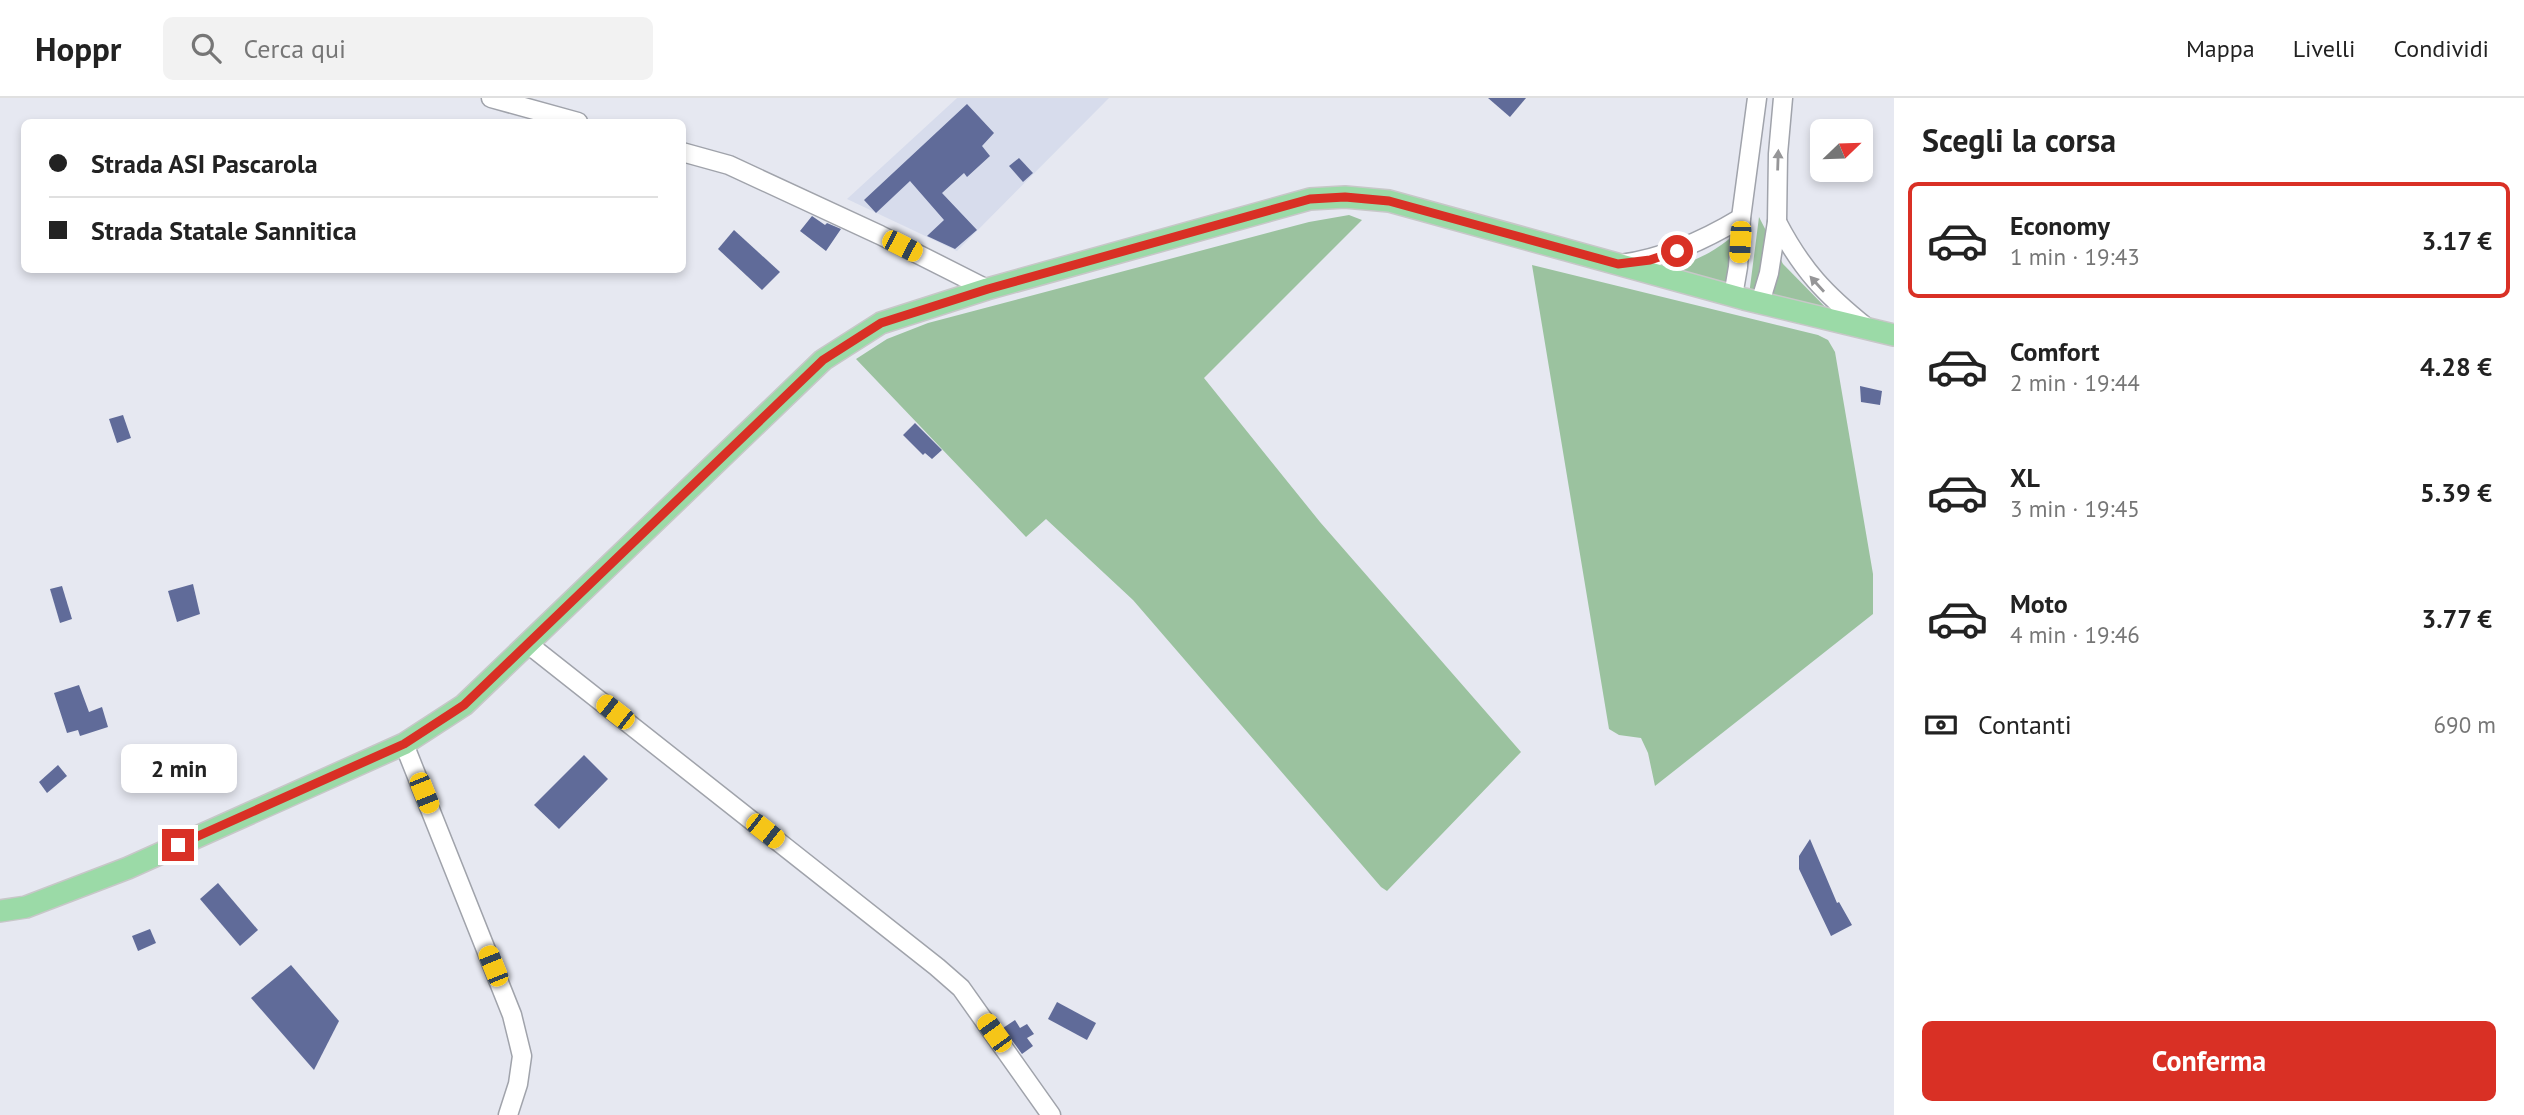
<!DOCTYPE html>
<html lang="it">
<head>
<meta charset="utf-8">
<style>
	body { margin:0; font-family:"PT Sans",sans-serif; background:#f2f2f2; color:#222; height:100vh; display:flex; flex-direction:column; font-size:26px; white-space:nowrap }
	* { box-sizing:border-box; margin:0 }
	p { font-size:23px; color:#767676 }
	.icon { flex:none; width:38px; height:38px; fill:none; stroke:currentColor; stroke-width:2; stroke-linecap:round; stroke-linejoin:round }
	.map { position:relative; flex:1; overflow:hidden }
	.panel { display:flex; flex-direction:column; background:#fff; width:630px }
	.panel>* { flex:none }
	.hud { position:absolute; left:21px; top:21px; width:665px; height:154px; border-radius:10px; box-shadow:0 4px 10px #0003; display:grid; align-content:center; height:154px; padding:0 28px; background:#fff }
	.needle { width:46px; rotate:67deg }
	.tools { position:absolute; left:1810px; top:21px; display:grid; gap:14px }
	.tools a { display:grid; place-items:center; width:63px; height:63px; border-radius:10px; background:#fff; box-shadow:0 4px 10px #0003; font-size:35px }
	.end { position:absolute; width:32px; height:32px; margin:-16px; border:9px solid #d93025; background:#fff; box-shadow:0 0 0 4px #fff }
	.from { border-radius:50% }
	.bubble { position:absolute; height:49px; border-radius:10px; background:#fff; box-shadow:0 4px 10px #0003; font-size:23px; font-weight:700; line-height:49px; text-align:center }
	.car { position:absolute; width:21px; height:42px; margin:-21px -10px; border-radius:9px; box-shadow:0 0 5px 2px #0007; background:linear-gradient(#f5c518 24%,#345 0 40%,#f5c518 0 76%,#345 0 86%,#f5c518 0) }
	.hud b { display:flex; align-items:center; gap:24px; height:66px; font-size:26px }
	.hud b+b { border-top:2px solid #e0e0e0 }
	.hud i { width:18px; height:18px; background:#222 }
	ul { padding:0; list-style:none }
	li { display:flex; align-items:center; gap:21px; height:116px; margin:0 14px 10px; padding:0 14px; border:4px solid transparent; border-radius:10px }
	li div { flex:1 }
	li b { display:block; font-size:26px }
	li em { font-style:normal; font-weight:700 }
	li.current { border-color:#d93025 }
	li>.icon { width:63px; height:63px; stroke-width:1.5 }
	h2 { padding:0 28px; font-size:32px; line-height:84px }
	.pay { display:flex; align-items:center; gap:18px; height:77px; padding:0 28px; font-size:26px }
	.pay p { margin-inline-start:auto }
	.action { display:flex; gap:14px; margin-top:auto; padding:14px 28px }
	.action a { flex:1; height:80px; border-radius:10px; background:#d93025; color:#fff; font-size:28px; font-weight:700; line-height:80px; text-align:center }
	header { display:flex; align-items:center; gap:42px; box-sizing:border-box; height:98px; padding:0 35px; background:#fff; border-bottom:2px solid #e0e0e0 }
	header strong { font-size:33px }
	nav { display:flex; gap:38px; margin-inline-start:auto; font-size:24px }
	.search { width:490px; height:63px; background:#f2f2f2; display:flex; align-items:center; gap:18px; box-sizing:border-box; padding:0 24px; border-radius:10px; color:#767676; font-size:26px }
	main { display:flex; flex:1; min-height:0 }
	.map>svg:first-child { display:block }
</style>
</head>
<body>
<header>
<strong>Hoppr</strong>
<div class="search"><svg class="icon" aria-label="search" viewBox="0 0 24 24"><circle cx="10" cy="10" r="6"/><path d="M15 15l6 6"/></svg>Cerca qui</div>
<nav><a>Mappa</a><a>Livelli</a><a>Condividi</a></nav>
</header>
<main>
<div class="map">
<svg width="1894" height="1017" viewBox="0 0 1894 1017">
	<rect width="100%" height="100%" fill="#e6e8f1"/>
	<path fill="#d7dcec" d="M957,0H1109L957,153L847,101Z"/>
	<g fill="#9bc29f">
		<path d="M1349,117L1362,122L1204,280L1320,424L1521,654L1387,793L1381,789L1133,502L1046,421L1026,439L856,261L887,241L928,225L1309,124Z"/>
		<path d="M1751,119L1741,196L1659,175C1700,161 1722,153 1751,119Z"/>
		<path d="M1759,119L1783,166L1835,219L1749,197Z"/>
		<path d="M1532,167L1818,237L1828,242L1835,254L1873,476V516L1655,688L1648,655L1641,640L1619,637L1609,631Z"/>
	</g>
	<g fill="#606b99">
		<path d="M1488,0H1526L1510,19Z"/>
		<path d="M967,6L994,35L982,48L990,58L967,79L964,75L942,95L977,132L955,151L927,138L944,122L910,83L876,115L864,102Z"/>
		<path d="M1019,60L1033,75L1023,84L1009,68Z"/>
		<path d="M812,118L825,127L827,125L841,131L826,153L800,133Z"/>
		<path d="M734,132L780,174L762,192L718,151Z"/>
		<path d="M1860,288L1882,293L1880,307L1861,304Z"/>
		<path d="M123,317L131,340L117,345L109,321Z"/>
		<path d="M915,325L942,352L932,361L925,355L923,357L903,337Z"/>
		<path d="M193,486L200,516L177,524L168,493Z"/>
		<path d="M62,488L72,521L60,525L50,491Z"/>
		<path d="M79,587L89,614L102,609L108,629L80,638L78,632L67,635L54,595Z"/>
		<path d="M584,657L608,681L559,731L534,707Z"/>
		<path d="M58,667L67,678L47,695L39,684Z"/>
		<path d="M1810,741L1837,805L1839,804L1852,827L1831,838L1799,771V758Z"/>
		<path d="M218,785L258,832L240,848L200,801Z"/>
		<path d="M150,831L156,845L138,853L132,838Z"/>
		<path d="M291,867L339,923L314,972L251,900Z"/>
		<path d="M1057,904L1096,925L1087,942L1048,921Z"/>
		<path d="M1015,922L1020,930L1027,926L1034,936L1027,940L1033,948L1022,956L1003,930Z"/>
	</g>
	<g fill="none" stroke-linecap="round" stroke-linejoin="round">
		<g stroke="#a0a3ab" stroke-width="21">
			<g id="minor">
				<path d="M491,0L578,24"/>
				<path d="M682,54L729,67L880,137L987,191"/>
				<path d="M1777,124C1802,172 1825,196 1866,229"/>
				<path d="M1621,166C1665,160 1703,143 1741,120"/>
				<path d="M1733,198L1738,169L1741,120L1757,0"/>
				<path d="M1760,205L1769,175L1777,124L1778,56L1783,0"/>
				<path d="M528,546L937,869L961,890L1051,1017"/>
				<path d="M404,646L512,917L522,958L518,986L508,1017"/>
			</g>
		</g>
		<g stroke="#c7c7c8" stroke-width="24">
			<path id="major" d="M0,813L26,809L128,770L404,646L464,607L823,262L881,225L987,191L1310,101L1345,99L1389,103L1744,201L1894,237"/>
		</g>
		<use href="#minor" stroke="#fff" stroke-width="18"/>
		<use href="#major" stroke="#9bdaa7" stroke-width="21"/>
	</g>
	<defs><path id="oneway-solid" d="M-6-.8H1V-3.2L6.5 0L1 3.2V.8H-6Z" transform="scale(1.75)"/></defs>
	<g fill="#969698">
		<use href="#oneway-solid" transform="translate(1778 62) rotate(-88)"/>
		<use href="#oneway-solid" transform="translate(1817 186) rotate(-132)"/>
	</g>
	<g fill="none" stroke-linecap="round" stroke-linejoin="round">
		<path stroke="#d93025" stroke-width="9" d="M178,747L404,646L464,607L823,262L881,225L988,191L1310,101L1345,99L1389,103L1618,166L1650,162L1677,153"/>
	</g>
</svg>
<div class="tools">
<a><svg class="needle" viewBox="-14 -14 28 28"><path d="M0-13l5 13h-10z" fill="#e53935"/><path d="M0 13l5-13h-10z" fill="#767676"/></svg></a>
</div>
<i class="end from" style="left:1677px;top:153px"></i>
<i class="end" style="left:178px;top:747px"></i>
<div class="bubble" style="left:121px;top:646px;width:116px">2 min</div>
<i class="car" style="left:1740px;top:144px;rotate:183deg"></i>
<i class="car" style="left:902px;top:148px;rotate:117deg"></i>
<i class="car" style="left:615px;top:614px;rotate:308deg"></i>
<i class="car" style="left:424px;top:695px;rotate:158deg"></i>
<i class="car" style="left:765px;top:733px;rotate:128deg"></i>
<i class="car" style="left:493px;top:868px;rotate:338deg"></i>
<i class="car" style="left:994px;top:935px;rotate:324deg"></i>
<div class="hud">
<b><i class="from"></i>Strada ASI Pascarola</b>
<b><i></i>Strada Statale Sannitica</b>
</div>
</div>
<section class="panel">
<h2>Scegli la corsa</h2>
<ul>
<li class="current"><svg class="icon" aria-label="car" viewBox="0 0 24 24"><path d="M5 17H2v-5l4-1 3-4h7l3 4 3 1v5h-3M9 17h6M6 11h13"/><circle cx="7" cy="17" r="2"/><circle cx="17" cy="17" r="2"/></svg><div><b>Economy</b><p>1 min · 19:43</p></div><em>3.17 €</em></li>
<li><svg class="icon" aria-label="car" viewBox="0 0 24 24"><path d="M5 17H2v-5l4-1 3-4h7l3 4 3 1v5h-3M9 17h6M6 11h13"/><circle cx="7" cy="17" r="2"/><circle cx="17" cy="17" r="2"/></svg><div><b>Comfort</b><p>2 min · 19:44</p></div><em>4.28 €</em></li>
<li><svg class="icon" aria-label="car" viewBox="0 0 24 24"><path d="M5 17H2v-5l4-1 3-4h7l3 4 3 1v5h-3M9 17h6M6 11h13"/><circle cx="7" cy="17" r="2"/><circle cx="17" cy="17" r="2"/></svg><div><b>XL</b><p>3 min · 19:45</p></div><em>5.39 €</em></li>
<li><svg class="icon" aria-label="car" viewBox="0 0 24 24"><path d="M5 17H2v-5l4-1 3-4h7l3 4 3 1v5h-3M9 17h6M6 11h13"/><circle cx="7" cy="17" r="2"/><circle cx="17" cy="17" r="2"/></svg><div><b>Moto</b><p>4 min · 19:46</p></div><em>3.77 €</em></li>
</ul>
<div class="pay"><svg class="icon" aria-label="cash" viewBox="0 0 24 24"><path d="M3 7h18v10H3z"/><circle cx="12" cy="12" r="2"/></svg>Contanti<p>690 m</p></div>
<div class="action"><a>Conferma</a></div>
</section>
</main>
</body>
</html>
